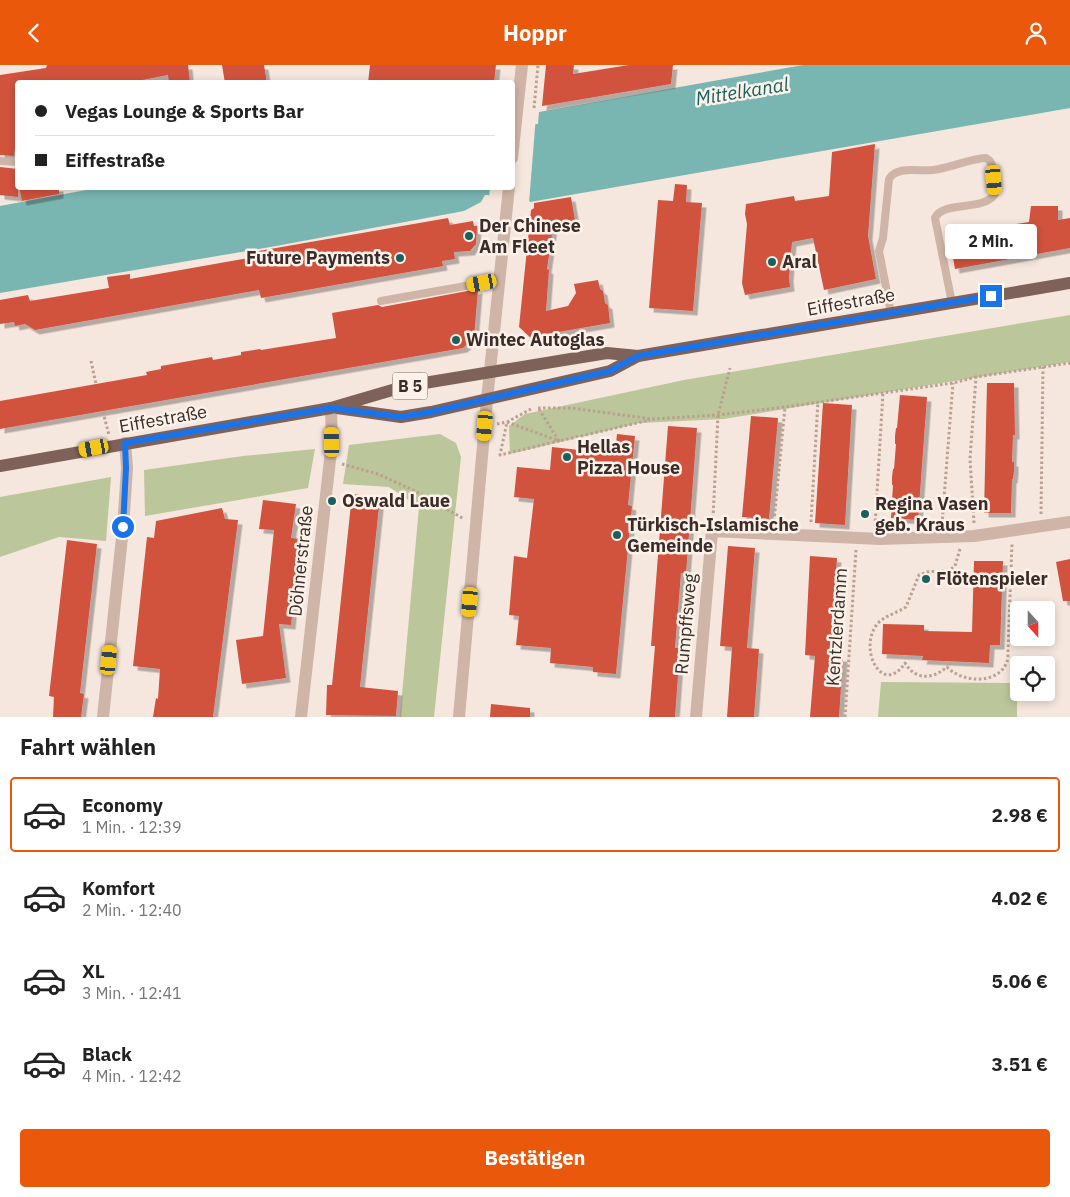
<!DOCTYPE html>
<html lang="de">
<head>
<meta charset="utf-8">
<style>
	body { margin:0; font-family:"IBM Plex Sans",sans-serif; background:#f2f2f2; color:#222; height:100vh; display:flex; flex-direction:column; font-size:19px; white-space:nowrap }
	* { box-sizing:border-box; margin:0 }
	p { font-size:16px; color:#767676 }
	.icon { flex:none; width:28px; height:28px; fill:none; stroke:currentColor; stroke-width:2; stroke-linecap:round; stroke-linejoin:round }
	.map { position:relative; height:652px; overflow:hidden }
	.drawer { display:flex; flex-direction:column; background:#fff; flex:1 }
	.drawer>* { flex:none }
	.guide { position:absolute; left:15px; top:15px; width:500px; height:110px; border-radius:5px; box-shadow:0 2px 8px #0003; display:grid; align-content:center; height:110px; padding:0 20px; background:#fff }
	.needle { width:32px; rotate:159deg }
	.tools { position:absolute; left:1010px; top:536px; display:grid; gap:10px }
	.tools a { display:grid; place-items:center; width:45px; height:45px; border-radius:5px; background:#fff; box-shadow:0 2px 8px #0003; font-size:25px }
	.end { position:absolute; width:22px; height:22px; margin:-11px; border:6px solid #1a73e8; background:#fff; box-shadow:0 0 0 2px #fff }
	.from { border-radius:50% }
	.bubble { position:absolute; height:35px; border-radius:5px; background:#fff; box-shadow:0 2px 8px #0003; font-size:16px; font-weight:800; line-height:35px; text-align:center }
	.car { position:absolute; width:15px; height:30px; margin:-15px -8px; border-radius:6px; box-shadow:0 0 4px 1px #0007; background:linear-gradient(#f5c518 24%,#345 0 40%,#f5c518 0 76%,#345 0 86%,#f5c518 0) }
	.guide b { display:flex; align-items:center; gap:18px; height:48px; font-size:19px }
	.guide b+b { border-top:1px solid #e0e0e0 }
	.guide i { width:12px; height:12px; background:#222 }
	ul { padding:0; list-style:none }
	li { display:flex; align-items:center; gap:15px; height:75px; margin:0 10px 8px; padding:0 10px; border:2px solid transparent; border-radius:5px }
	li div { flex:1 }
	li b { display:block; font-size:19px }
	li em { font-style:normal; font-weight:800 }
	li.on { border-color:#ea580c }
	li>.icon { width:45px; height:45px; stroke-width:1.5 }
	h2 { padding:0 20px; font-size:22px; line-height:60px }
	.button { display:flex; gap:10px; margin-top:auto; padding:10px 20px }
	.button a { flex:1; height:58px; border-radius:5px; background:#ea580c; color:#fff; font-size:20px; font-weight:800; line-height:58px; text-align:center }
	header { display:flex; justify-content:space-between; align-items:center; height:65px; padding:0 20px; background:#ea580c; color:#fff; font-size:22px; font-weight:800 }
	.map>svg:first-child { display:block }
</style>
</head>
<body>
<header><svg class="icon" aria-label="back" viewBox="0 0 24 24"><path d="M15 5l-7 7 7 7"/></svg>Hoppr<svg class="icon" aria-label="person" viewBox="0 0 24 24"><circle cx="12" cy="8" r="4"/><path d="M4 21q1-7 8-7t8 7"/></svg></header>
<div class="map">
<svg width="1070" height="652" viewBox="0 0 1070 652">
	<defs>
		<filter id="shadow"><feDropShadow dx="4.5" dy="4.5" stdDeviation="0" flood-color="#0004"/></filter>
	</defs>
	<rect width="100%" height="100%" fill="#f5e7dd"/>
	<g fill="#bcc69b">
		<path d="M1070,250V297L724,354L639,358L510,389L509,361L525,349L684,315Z"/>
		<path d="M440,369L456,378L461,392L434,652H400L419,442L389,422L343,419L349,380Z"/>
		<path d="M315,384L308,423L145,451L144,405L243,391Z"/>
		<path d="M111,412L106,476L59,472L0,492V432Z"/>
		<path d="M881,617L1017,618V652H878Z"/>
	</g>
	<path fill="#79b5b1" d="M803,0H1070V43L530,137L527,132L485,130L481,137L464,146L276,181L0,228V141L102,122H512L513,60L538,59L539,47Z"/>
	<path fill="#f5e7dd" d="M536,51L529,138L526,135L489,133L490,123L512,122V57L535,56Z"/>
	<g fill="#d1523e" filter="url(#shadow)">
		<path d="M47,0H188L190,18H169L168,10L127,18H18V62L14,91L0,90V10L46,3Z"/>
		<path d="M222,0H264L267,18H225Z"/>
		<path d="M370,0H496L494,18H368Z"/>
		<path d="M546,0H574L573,9L629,0H673L671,19L542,41Z"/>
		<path d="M875,79L868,171L876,214L824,225L813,173L792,177L789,212L790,222L745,230L742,218L747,159L745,149L746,139L794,131L795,136L829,131L832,87Z"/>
		<path d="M0,102L18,104V132L0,130Z"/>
		<path d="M675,119L687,120L686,137L702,138L693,246L649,243L658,135L673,136Z"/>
		<path d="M19,122H59V129L22,136Z"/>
		<path d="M571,132L575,155L553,162L547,204L549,205L546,246L568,241L576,228L574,219L598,215L600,224L603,226L605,238L608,240L610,258L530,272L519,262L531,145L534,143V138Z"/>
		<path d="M1031,141H1058V155L1070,153V183L955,204L949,170L1029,157Z"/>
		<path d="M448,153L450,160L473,156L474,161H477L476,179L470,186L454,187L455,194L442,196L443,201L261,233L259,225L35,265L25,259L15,261L14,257L0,259V235L28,230L30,236L109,223L107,212L130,209V214L254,192L253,187Z"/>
		<path d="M478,224L474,273L463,283L0,364V336L147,310L146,307L161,304V301L212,292L213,295L241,290V287L260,284L261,285L336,273L332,248L378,240L382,242Z"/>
		<path d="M987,318H1014L1015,370H1013L1012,397H1014V405L1013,414H1012L1011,448H984Z"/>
		<path d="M900,330L927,332L918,455L891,453L893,420H892V412L893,404H894L896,379H895V371L896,363H897Z"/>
		<path d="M823,338L852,340L845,460L815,458Z"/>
		<path d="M751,351L778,353L769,454L742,452Z"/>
		<path d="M668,361L697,363L686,509L681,508L675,583H680L675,652H649L655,581H651Z"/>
		<path d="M617,369L635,371L628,440L632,441L616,609L593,607V602L550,598L551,583L516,580L519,551L509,550L514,491L527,493L534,434L514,432L517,402L550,405L552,382L615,389Z"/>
		<path d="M352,429L380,432L360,622L398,626L396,651L326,650L327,620H332Z"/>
		<path d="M263,435L296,439L291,473L300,474L291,560L279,559L286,613L242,619L236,575L263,571L274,465L259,464Z"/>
		<path d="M222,443L225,454L238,455L213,652H153L156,633L158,634L160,604L133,601L147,472L154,473L156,456Z"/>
		<path d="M67,475L97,479L80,628L84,629L81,652H53L54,632L49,631Z"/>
		<path d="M728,481L755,483L747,583L759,584L754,652H727L732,582L720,581Z"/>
		<path d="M810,491L837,493L830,592H843L839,652H810L815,591L805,590Z"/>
		<path d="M1070,494V536H1063L1056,497Z"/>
		<path d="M974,496H1003L1000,580H990L989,598L922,595L923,591L882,589L883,559L924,560V566L972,567Z"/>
		<path d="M491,639L530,643V652H490Z"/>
	</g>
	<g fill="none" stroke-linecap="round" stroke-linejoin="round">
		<g stroke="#bb9f91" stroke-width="3" stroke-dasharray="2.5 2.5" stroke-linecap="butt">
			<path d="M534,43L538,0"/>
			<path d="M91,296L96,319"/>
			<path d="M538,343H571L652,354L718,350L785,342L953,318L976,312L1070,298"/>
			<path d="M539,344L559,376L650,355"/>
			<path d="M103,347L109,370"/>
			<path d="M507,357L559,376L500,390Z"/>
			<path d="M497,359L507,357L531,344"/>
			<path d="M342,399L378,409L413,425L464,454"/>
			<path d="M1041,449L1043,302"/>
			<path d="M713,453L718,350L730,303"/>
			<path d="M774,456L785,342"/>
			<path d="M811,457L818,336"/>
			<path d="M974,458L970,394L976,312"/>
			<path d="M942,459L953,318"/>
			<path d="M875,461L883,327"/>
			<path d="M960,484L955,501L950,505L927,507L919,510L906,542C897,548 887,550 879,557C856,581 882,633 905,598C916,616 933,614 947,602C961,617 997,621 1007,597C1008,594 1008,589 1008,585L1012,478"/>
			<path d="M845,652L856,485"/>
		</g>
		<g stroke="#cfb5a7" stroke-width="8">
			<path d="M0,96L18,97"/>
			<path d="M381,236L499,215"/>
			<path d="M891,248L879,186L883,173L889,114C897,100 920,107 933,105C951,103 968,94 986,93L990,96L992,100L995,129C983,147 944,135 935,153L952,238"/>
		</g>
		<g stroke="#cfb5a7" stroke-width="12">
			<path d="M512,93L522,0"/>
			<path d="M103,652L123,463L127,403L125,378"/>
			<path d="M301,652L332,377L331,343"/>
			<path d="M459,652L487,335L509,122"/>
			<path d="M696,652L712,466L880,474L974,471L1070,457"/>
		</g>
		<g stroke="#7e6158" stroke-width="12">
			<path d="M337,343L401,352L431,347L610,306L638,291"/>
			<path d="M0,401L331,343L406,321L607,288L638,291L1070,218"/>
		</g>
	</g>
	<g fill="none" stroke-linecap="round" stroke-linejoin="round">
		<path stroke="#1a73e8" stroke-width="6" d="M123,462L126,403L125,378L331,343L401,352L431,347L610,306L638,291L991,231"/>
	</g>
	<g fill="#19615e" stroke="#fcf2ea" stroke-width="2">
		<circle cx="469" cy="171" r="5"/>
		<circle cx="400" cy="193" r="5"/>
		<circle cx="772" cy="197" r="5"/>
		<circle cx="456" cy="275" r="5"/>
		<circle cx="567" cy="392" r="5"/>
		<circle cx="332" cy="436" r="5"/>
		<circle cx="865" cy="449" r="5"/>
		<circle cx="617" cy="470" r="5"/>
		<circle cx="926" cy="514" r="5"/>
	</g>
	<g text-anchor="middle" stroke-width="5" stroke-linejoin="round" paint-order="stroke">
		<rect fill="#fcf2ea" stroke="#746762" stroke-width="1" x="392.5" y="307.5" width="35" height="27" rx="4"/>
		<g font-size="16" font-weight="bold" fill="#3a2c28">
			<text x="410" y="327">B 5</text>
		</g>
		<g font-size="18" font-weight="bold" fill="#3a2c28" stroke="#fcf2ea" text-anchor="start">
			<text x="479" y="167">Der Chinese<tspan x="479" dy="21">Am Fleet</tspan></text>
			<text x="390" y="199" text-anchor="end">Future Payments</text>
			<text x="782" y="203">Aral</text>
			<text x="466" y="281">Wintec Autoglas</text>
			<text x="577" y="388">Hellas<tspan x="577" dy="21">Pizza House</tspan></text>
			<text x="342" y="442">Oswald Laue</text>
			<text x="875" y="445">Regina Vasen<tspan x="875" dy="21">geb. Kraus</tspan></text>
			<text x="627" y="466">Türkisch-Islamische<tspan x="627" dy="21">Gemeinde</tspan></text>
			<text x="936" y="520">Flötenspieler</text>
		</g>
		<g font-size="18" fill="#3a2c28" stroke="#fcf2ea">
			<text transform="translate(851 237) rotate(-10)" y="6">Eiffestraße</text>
			<text transform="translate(163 354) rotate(-10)" y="6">Eiffestraße</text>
			<text transform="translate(301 496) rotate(-84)" y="6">Döhnerstraße</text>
			<text transform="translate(686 559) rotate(-85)" y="6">Rumpffsweg</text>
			<text transform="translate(837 562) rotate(-86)" y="6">Kentzlerdamm</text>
		</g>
		<g font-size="19" font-style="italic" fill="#19615e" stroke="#fcf2ea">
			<text transform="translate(742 26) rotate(-9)" y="7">Mittelkanal</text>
		</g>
	</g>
</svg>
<div class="tools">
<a><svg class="needle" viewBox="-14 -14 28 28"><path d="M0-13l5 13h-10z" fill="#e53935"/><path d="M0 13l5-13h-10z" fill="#767676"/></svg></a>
<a><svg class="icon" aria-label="locate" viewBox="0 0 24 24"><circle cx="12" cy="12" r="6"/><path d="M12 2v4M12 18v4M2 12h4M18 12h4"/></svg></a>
</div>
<i class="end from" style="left:123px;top:462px"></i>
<i class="end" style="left:991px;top:231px"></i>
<div class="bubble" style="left:945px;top:159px;width:92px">2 Min.</div>
<i class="car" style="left:994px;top:115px;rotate:175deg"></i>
<i class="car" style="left:482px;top:218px;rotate:260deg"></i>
<i class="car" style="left:485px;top:361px;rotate:185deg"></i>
<i class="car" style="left:332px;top:377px;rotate:359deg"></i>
<i class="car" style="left:94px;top:383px;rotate:260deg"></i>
<i class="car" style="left:470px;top:537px;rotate:185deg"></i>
<i class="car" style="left:109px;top:595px;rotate:6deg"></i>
<div class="guide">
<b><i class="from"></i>Vegas Lounge &amp; Sports Bar</b>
<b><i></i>Eiffestraße</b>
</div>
</div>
<section class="drawer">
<h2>Fahrt wählen</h2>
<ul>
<li class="on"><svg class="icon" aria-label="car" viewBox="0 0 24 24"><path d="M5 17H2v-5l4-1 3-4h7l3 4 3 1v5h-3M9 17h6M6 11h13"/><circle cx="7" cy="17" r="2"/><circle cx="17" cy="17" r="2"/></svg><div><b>Economy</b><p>1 Min. · 12:39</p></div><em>2.98 €</em></li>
<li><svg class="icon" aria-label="car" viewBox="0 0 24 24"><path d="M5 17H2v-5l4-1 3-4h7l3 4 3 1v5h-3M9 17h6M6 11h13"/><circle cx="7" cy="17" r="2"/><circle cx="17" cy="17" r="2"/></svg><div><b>Komfort</b><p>2 Min. · 12:40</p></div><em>4.02 €</em></li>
<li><svg class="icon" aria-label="car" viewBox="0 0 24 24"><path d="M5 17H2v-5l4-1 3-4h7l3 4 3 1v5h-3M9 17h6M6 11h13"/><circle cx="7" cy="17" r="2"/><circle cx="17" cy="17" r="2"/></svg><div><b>XL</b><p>3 Min. · 12:41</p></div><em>5.06 €</em></li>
<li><svg class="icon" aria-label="car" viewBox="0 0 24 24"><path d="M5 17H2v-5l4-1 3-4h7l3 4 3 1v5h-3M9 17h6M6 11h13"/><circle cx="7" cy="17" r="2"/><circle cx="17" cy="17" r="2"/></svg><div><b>Black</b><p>4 Min. · 12:42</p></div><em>3.51 €</em></li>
</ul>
<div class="button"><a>Bestätigen</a></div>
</section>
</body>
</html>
